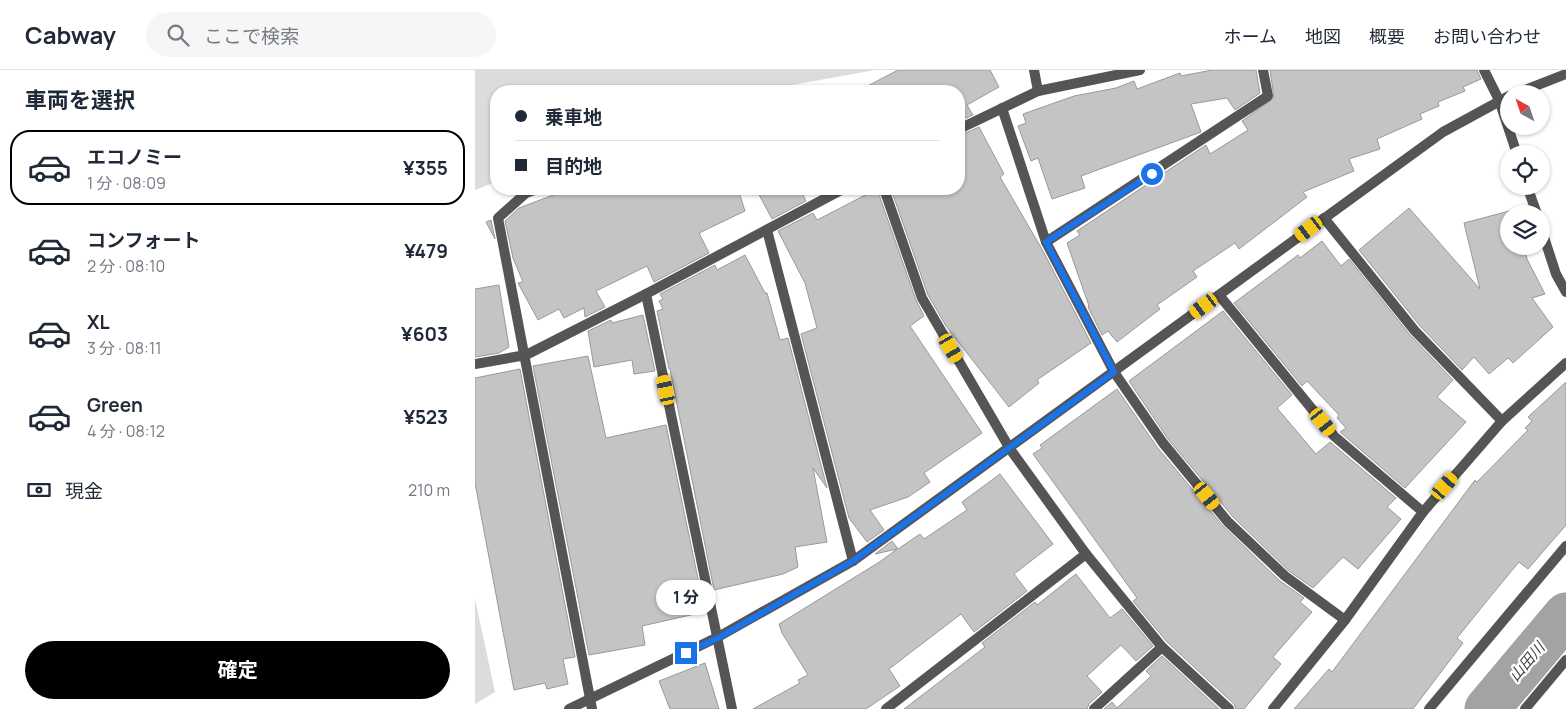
<!DOCTYPE html>
<html lang="ja">
<head>
<meta charset="utf-8">
<style>
	body { margin:0; font-family:Manrope,"Noto Sans JP",sans-serif; background:#f6f6f7; color:#1f2937; height:100vh; display:flex; flex-direction:column; font-size:19px; white-space:nowrap }
	* { box-sizing:border-box; margin:0 }
	p { font-size:16px; color:#747a83 }
	.icon { flex:none; width:28px; height:28px; fill:none; stroke:currentColor; stroke-width:2; stroke-linecap:round; stroke-linejoin:round }
	.map { position:relative; flex:1; overflow:hidden }
	.sheet { display:flex; flex-direction:column; background:#fff; width:475px }
	.sheet>* { flex:none }
	.guide { position:absolute; left:15px; top:15px; width:475px; height:110px; border-radius:20px; box-shadow:0 1px 4px #0004; display:grid; align-content:center; height:110px; padding:0 25px; background:#fff }
	.needle { width:32px; rotate:320deg }
	.buttons { position:absolute; left:1025px; top:15px; display:grid; gap:10px }
	.buttons a { display:grid; place-items:center; width:50px; height:50px; border-radius:50%; background:#fff; box-shadow:0 1px 4px #0004; font-size:25px }
	.end { position:absolute; width:22px; height:22px; margin:-11px; border:6px solid #1a73e8; background:#fff; box-shadow:0 0 0 2px #fff }
	.from { border-radius:50% }
	.bubble { position:absolute; height:35px; border-radius:18px; background:#fff; box-shadow:0 1px 4px #0004; font-size:16px; font-weight:700; line-height:35px; text-align:center }
	.car { position:absolute; width:15px; height:30px; margin:-15px -8px; border-radius:6px; box-shadow:0 0 4px 1px #0007; background:linear-gradient(#f5c518 24%,#345 0 40%,#f5c518 0 76%,#345 0 86%,#f5c518 0) }
	.guide b { display:flex; align-items:center; gap:18px; height:48px; font-size:19px }
	.guide b+b { border-top:1px solid #e0e1e3 }
	.guide i { width:12px; height:12px; background:#1f2937 }
	ul { padding:0; list-style:none }
	li { display:flex; align-items:center; gap:15px; height:75px; margin:0 10px 8px; padding:0 15px; border:2px solid transparent; border-radius:20px }
	li div { flex:1 }
	li b { display:block; font-size:19px }
	li em { font-style:normal; font-weight:700 }
	li.selected { border-color:#000 }
	li>.icon { width:45px; height:45px; stroke-width:1.5 }
	h2 { padding:0 25px; font-size:22px; line-height:60px }
	.pay { display:flex; align-items:center; gap:12px; height:55px; padding:0 25px; font-size:19px }
	.pay p { margin-inline-start:auto }
	.primary-button { display:flex; gap:10px; margin-top:auto; padding:10px 25px }
	.primary-button a { flex:1; height:58px; border-radius:30px; background:#000; color:#fff; font-size:20px; font-weight:700; line-height:58px; text-align:center }
	header { display:flex; align-items:center; gap:30px; box-sizing:border-box; height:70px; padding:0 25px; background:#fff; border-bottom:1px solid #e0e1e3 }
	header strong { font-size:24px }
	nav { display:flex; gap:28px; margin-inline-start:auto; font-size:18px }
	.search { width:350px; height:45px; background:#f6f6f7; display:flex; align-items:center; gap:12px; box-sizing:border-box; padding:0 18px; border-radius:28px; color:#747a83; font-size:19px }
	main { display:flex; flex:1; min-height:0 }
	.map>svg:first-child { display:block }
</style>
</head>
<body>
<header>
<strong>Cabway</strong>
<div class="search"><svg class="icon" aria-label="search" viewBox="0 0 24 24"><circle cx="10" cy="10" r="6"/><path d="M15 15l6 6"/></svg>ここで検索</div>
<nav><a>ホーム</a><a>地図</a><a>概要</a><a>お問い合わせ</a></nav>
</header>
<main>
<section class="sheet">
<h2>車両を選択</h2>
<ul>
<li class="selected"><svg class="icon" aria-label="car" viewBox="0 0 24 24"><path d="M5 17H2v-5l4-1 3-4h7l3 4 3 1v5h-3M9 17h6M6 11h13"/><circle cx="7" cy="17" r="2"/><circle cx="17" cy="17" r="2"/></svg><div><b>エコノミー</b><p>1 分 · 08:09</p></div><em>¥355</em></li>
<li><svg class="icon" aria-label="car" viewBox="0 0 24 24"><path d="M5 17H2v-5l4-1 3-4h7l3 4 3 1v5h-3M9 17h6M6 11h13"/><circle cx="7" cy="17" r="2"/><circle cx="17" cy="17" r="2"/></svg><div><b>コンフォート</b><p>2 分 · 08:10</p></div><em>¥479</em></li>
<li><svg class="icon" aria-label="car" viewBox="0 0 24 24"><path d="M5 17H2v-5l4-1 3-4h7l3 4 3 1v5h-3M9 17h6M6 11h13"/><circle cx="7" cy="17" r="2"/><circle cx="17" cy="17" r="2"/></svg><div><b>XL</b><p>3 分 · 08:11</p></div><em>¥603</em></li>
<li><svg class="icon" aria-label="car" viewBox="0 0 24 24"><path d="M5 17H2v-5l4-1 3-4h7l3 4 3 1v5h-3M9 17h6M6 11h13"/><circle cx="7" cy="17" r="2"/><circle cx="17" cy="17" r="2"/></svg><div><b>Green</b><p>4 分 · 08:12</p></div><em>¥523</em></li>
</ul>
<div class="pay"><svg class="icon" aria-label="cash" viewBox="0 0 24 24"><path d="M3 7h18v10H3z"/><circle cx="12" cy="12" r="2"/></svg>現金<p>210 m</p></div>
<div class="primary-button"><a>確定</a></div>
</section>
<div class="map">
<svg width="1091" height="639" viewBox="0 0 1091 639">
	<rect width="100%" height="100%" fill="#fff"/>
	<g fill="#dcdcdc">
		<path d="M0,0H400L284,21H21V112L0,120Z"/>
		<path d="M0,529L20,622L0,634Z"/>
	</g>
	<g fill="none" stroke-linecap="round" stroke-linejoin="round">
		<path stroke="#a3a3a3" stroke-width="45" d="M1012,639L1091,545"/>
	</g>
	<g fill="#c4c4c4" stroke="#999">
		<path d="M423,0H515L524,17L492,35L498,45L484,51V21H383Z"/>
		<path d="M737,0H781L785,23L760,40L752,28L716,34L726,62L606,106L610,118L577,129L563,88L556,91L543,56L551,53L548,44L599,26L641,18L659,11L662,19L705,3L706,6Z"/>
		<path d="M795,0H1002L1006,9L988,17L990,21L963,32L964,36L945,44L947,49L902,69L905,79L874,89L879,101L828,122L832,127L764,179L760,173L718,201L722,207L682,235L685,239L642,272L633,261L627,265L613,237L614,236L592,173L605,165L602,161L731,75L735,84L773,60L767,51L799,28Z"/>
		<path d="M504,57L529,104L525,107L568,181L616,273L562,310L564,313L534,337L471,256L453,225L416,119H484V66Z"/>
		<path d="M94,119H263L270,141L224,163L234,183L179,212L172,196L121,221L130,237L110,247L109,238L89,248L84,239L63,250L43,213L48,212L38,188L30,151L44,138Z"/>
		<path d="M281,119H325L331,131L297,149Z"/>
		<path d="M402,119L441,230L449,246L435,256L507,363L449,403L455,412L433,427L395,440L409,460L392,472L374,448L326,264L342,258L330,213L303,161L338,143L342,150Z"/>
		<path d="M934,138L1005,219L989,153L1038,140L1039,144H1034V176H1049L1052,189L1070,224L1057,228L1078,257L1038,293L1033,288L1014,304L999,287L987,300L945,256L884,180Z"/>
		<path d="M16,150L20,169L11,152Z"/>
		<path d="M847,171L866,196L874,189L935,265L978,310L962,327L991,352L930,418L865,362L871,358L862,348L864,345L832,311L827,316L759,233L823,185L825,188Z"/>
		<path d="M270,185L290,223H292L305,270L313,268L352,418L338,398L352,472L320,477L323,497L308,504L239,520L195,299H194L182,241L188,239L184,231L188,229L185,224L240,195L242,200Z"/>
		<path d="M24,215L34,277L24,283L0,287V219Z"/>
		<path d="M748,241L817,325L802,338L841,384L855,372L921,428L912,437L926,449L883,499L868,487L838,518L814,501L758,447L693,369L654,311Z"/>
		<path d="M168,245L180,301L159,304L157,290L119,297L113,261L136,250L137,253Z"/>
		<path d="M113,286L131,368L191,355L226,523L216,525L220,544L167,556L170,575L114,585L58,296Z"/>
		<path d="M45,299L100,587L88,589L93,614L72,619L70,613L39,620L0,413V308Z"/>
		<path d="M1091,312V455L1053,499L1044,492L1015,527L982,568L988,573L938,639H819L854,599L857,602L1000,410L1002,412L1053,360L1050,358L1057,351L1053,347Z"/>
		<path d="M642,319L682,377L748,456L805,511L829,528L825,532L837,542L798,587L806,594L769,639H761L759,634L692,572L658,531L662,528L558,384L567,378L565,375Z"/>
		<path d="M525,404L578,474L539,504L552,521L499,562L486,544L414,599L425,616L391,639H278L325,613L323,610L333,605L307,563L304,554L406,491L422,479L400,484L417,471L423,479L445,464L449,469L492,440L487,432Z"/>
		<path d="M601,504L635,548L647,539L678,576L661,591L646,575L612,606L627,622L614,634L612,639H429L510,577L507,573L560,532L562,535Z"/>
		<path d="M687,586L744,639H629L637,632L642,638L676,606L671,601Z"/>
		<path d="M230,593L244,639H195L184,611Z"/>
	</g>
	<g fill="none" stroke-linecap="round" stroke-linejoin="round">
		<g stroke="#555" stroke-width="10">
			<path d="M559,0L563,21"/>
			<path d="M1009,0L1024,30L1042,84"/>
			<path d="M1040,24L1091,4"/>
			<path d="M527,38L571,172L639,302L688,373L753,452L810,506L870,550"/>
			<path d="M484,59L563,21L665,0"/>
			<path d="M1052,116L1062,144"/>
			<path d="M62,119L51,123L23,148L117,639"/>
			<path d="M409,119L447,228L535,379L611,484L687,577L754,639"/>
			<path d="M849,148L940,261L1027,351"/>
			<path d="M1066,158L1081,204L1091,222"/>
			<path d="M292,160L378,491"/>
			<path d="M571,172L793,26L788,0"/>
			<path d="M171,224L257,639"/>
			<path d="M744,225L859,366L948,442"/>
			<path d="M0,294L51,285L171,224L368,119"/>
			<path d="M94,639L243,567L378,491L968,62L1034,26"/>
			<path d="M411,639L611,484"/>
			<path d="M619,639L687,577"/>
			<path d="M798,639L870,550L948,442L1027,351L1091,293"/>
			<path d="M954,639L1091,476"/>
			<path d="M1050,639L1091,590"/>
		</g>
	</g>
	<g fill="none" stroke-linecap="round" stroke-linejoin="round">
		<path stroke="#1a73e8" stroke-width="6" d="M211,583L243,568L378,491L639,302L571,172L677,104"/>
	</g>
	<g text-anchor="middle" stroke-width="4.5" stroke-linejoin="round" paint-order="stroke">
		<g font-size="15" font-style="italic" fill="#444" stroke="#fff">
			<text transform="translate(1052 592) rotate(-50)" y="5">山田川</text>
		</g>
	</g>
</svg>
<div class="buttons">
<a><svg class="needle" viewBox="-14 -14 28 28"><path d="M0-13l5 13h-10z" fill="#e53935"/><path d="M0 13l5-13h-10z" fill="#747a83"/></svg></a>
<a><svg class="icon" aria-label="locate" viewBox="0 0 24 24"><circle cx="12" cy="12" r="6"/><path d="M12 2v4M12 18v4M2 12h4M18 12h4"/></svg></a>
<a><svg class="icon" aria-label="layers" viewBox="0 0 24 24"><path d="M12 4l9 5-9 5-9-5zM3 14l9 5 9-5"/></svg></a>
</div>
<i class="end from" style="left:677px;top:104px"></i>
<i class="end" style="left:211px;top:583px"></i>
<div class="bubble" style="left:181px;top:510px;width:60px">1 分</div>
<i class="car" style="left:834px;top:159px;rotate:233deg"></i>
<i class="car" style="left:729px;top:236px;rotate:234deg"></i>
<i class="car" style="left:476px;top:278px;rotate:150deg"></i>
<i class="car" style="left:191px;top:320px;rotate:348deg"></i>
<i class="car" style="left:848px;top:352px;rotate:141deg"></i>
<i class="car" style="left:970px;top:416px;rotate:41deg"></i>
<i class="car" style="left:732px;top:426px;rotate:141deg"></i>
<div class="guide">
<b><i class="from"></i>乗車地</b>
<b><i></i>目的地</b>
</div>
</div>
</main>
</body>
</html>
